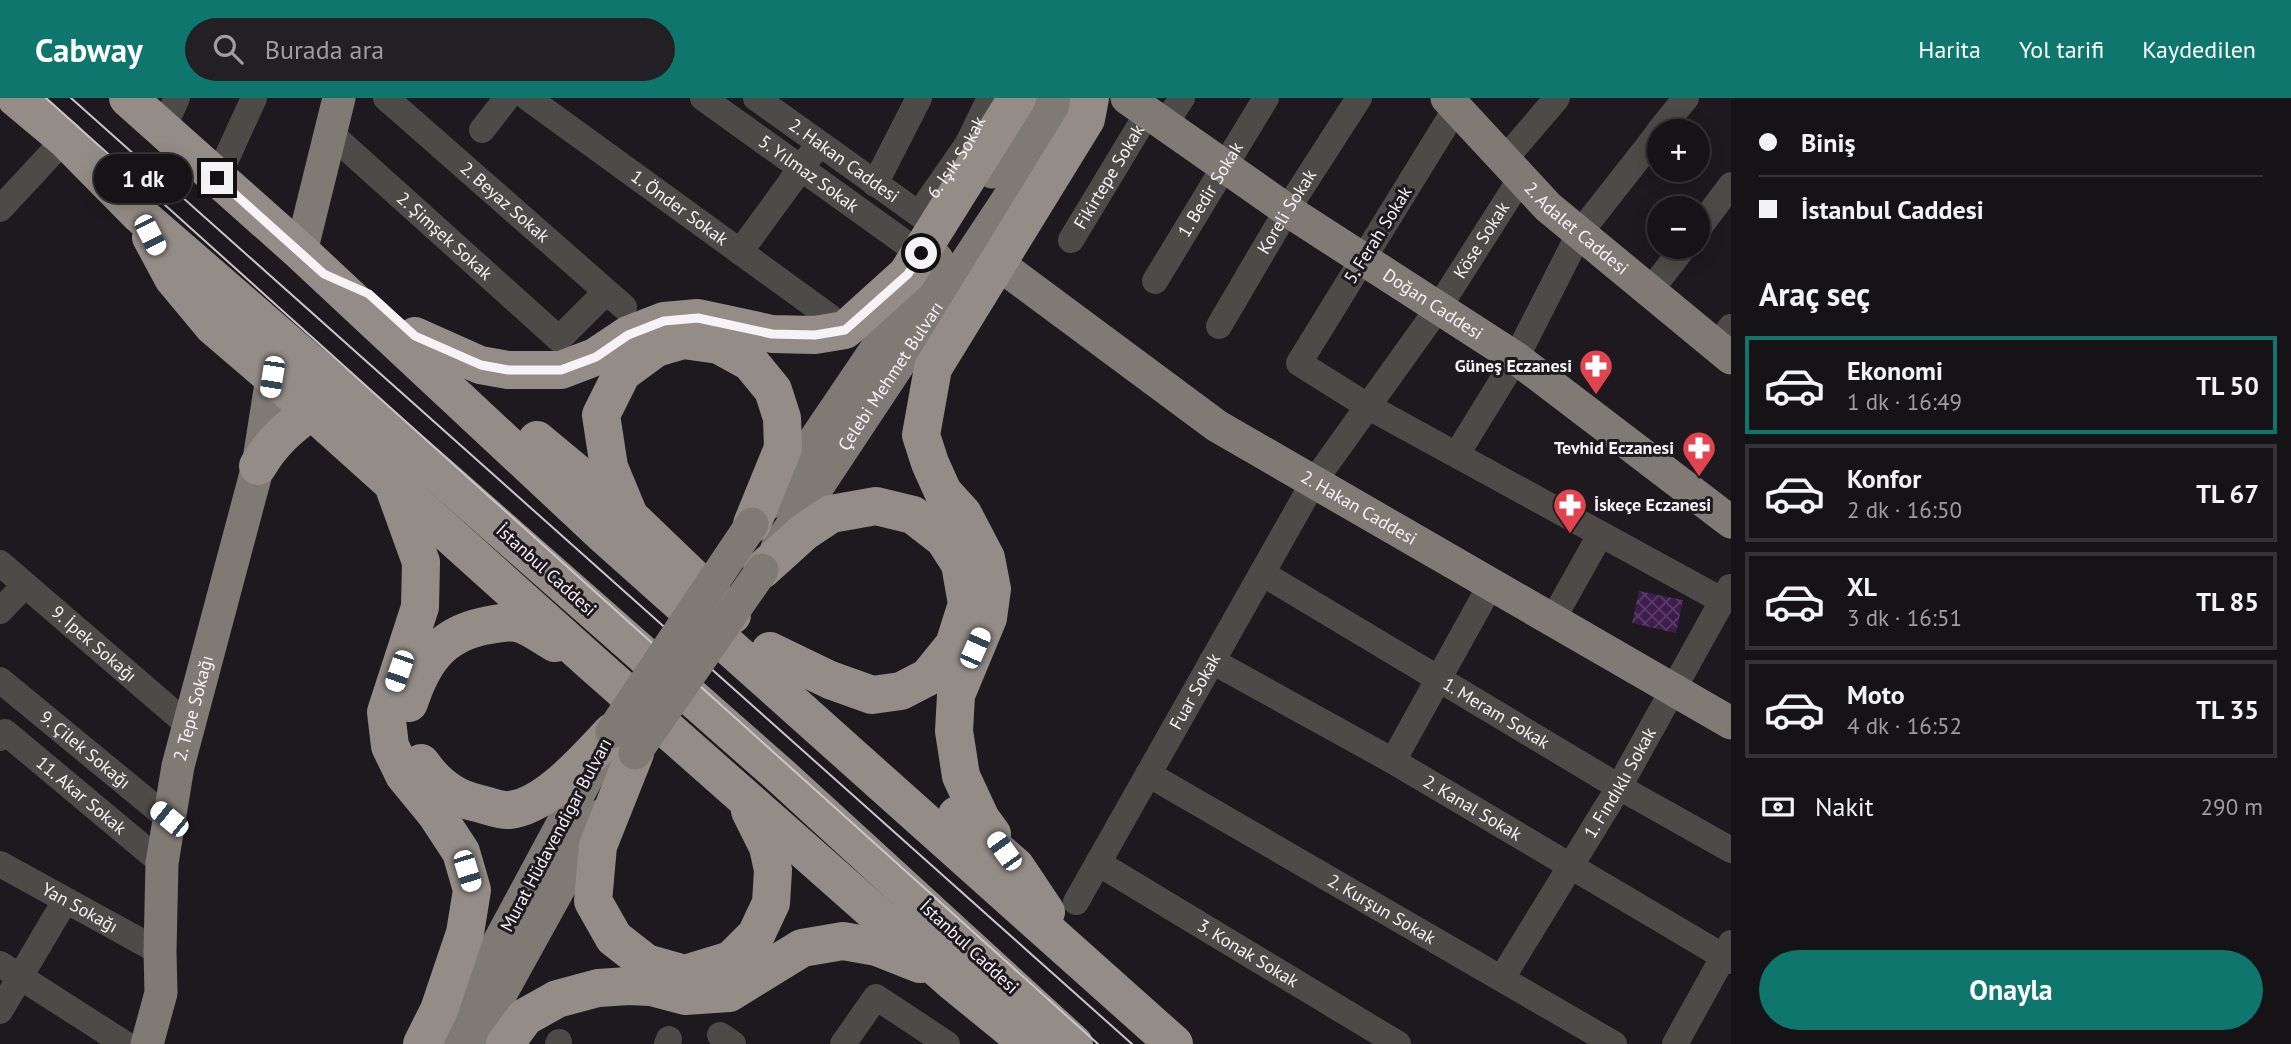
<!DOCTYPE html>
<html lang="tr">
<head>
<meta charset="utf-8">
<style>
	body { margin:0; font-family:"PT Sans",sans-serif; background:#232024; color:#f1f3f6; height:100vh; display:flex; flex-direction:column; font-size:26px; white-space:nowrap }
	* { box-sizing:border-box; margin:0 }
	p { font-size:23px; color:#9e9ea1 }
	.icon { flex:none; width:38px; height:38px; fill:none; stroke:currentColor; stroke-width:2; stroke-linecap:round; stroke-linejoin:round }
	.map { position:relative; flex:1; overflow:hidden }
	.sheet { display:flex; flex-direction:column; background:#161317; width:560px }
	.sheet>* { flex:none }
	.hud { display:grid; align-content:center; height:154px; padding:0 28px; background:#161317 }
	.fabs { position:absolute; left:1647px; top:21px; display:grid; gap:14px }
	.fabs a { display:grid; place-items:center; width:63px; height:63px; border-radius:50%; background:#161317; box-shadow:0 4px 18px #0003,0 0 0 2px #353236; font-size:35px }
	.end { position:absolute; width:32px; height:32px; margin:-16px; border:9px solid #f6f3f7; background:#111; box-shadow:0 0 0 4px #111 }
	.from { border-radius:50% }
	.bubble { position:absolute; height:49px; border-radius:24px; background:#161317; box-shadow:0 4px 18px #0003,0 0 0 2px #353236; font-size:23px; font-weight:800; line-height:49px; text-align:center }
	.car { position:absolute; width:21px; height:42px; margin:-21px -10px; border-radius:9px; box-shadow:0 0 5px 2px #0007; background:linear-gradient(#fff 24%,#345 0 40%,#fff 0 76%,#345 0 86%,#fff 0) }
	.hud b { display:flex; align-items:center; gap:24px; height:66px; font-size:26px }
	.hud b+b { border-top:2px solid #353236 }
	.hud i { width:18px; height:18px; background:#f1f3f6 }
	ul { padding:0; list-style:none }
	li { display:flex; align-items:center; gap:21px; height:98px; margin:0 14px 10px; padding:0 14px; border:4px solid #353236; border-radius:0px }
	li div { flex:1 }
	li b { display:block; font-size:26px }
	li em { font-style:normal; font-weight:800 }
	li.on { border-color:#0f766e }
	li>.icon { width:63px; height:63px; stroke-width:1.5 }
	h2 { padding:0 28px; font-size:32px; line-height:84px }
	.pay { display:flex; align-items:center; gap:18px; height:77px; padding:0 28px; font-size:26px }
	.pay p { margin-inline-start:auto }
	.cta { display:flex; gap:14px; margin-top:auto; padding:14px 28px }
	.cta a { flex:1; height:80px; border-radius:42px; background:#0f766e; color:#fff; font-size:28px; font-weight:800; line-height:80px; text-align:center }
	header { display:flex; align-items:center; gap:42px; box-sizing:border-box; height:98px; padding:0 35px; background:#0f766e; color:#fff }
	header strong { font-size:33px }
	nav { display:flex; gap:38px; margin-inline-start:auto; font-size:24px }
	.search { width:490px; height:63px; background:#232024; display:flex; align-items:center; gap:18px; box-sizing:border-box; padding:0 24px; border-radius:38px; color:#9e9ea1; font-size:26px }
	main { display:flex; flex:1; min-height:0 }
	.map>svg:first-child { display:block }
</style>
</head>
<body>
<header>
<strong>Cabway</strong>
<div class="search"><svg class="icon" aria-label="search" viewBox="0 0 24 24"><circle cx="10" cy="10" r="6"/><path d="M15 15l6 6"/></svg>Burada ara</div>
<nav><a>Harita</a><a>Yol tarifi</a><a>Kaydedilen</a></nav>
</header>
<main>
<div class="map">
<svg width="1731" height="946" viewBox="0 0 1731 946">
	<defs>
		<pattern id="building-cross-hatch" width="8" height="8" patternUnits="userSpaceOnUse" patternTransform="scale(1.75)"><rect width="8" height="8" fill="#3e1c4d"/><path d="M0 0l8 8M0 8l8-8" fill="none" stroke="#5a3d67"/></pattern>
	</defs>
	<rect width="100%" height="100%" fill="#1d191f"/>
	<path fill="url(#building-cross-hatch)" d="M1639,493L1683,502L1676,535L1632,525Z"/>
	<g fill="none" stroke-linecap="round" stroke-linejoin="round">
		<g stroke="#4d4b48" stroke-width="26">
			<path id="s1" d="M386,0L624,209"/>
			<path id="s2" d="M528,0L830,219"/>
			<path id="s3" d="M703,0L915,152"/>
			<path id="s4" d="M756,0L934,127"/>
			<path d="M1456,10L1299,265L1369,309L1723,503"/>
			<path d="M1165,26L1182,0"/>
			<path d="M163,31L177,0"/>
			<path d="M482,32L507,0"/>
			<path d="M1659,33L1686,0"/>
			<path id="s5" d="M330,35L559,241L606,194"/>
			<path d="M1505,61L1557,0"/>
			<path d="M217,81L254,0"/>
			<path d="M875,86L919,0"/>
			<path d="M0,111L65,41"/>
			<path id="s6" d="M919,116L967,47L990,0"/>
			<path d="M1698,131L1731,87"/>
			<path id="s7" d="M1071,142L1147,16"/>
			<path d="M740,154L812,55"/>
			<path id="s8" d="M1155,183L1266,0"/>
			<path d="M1650,193L1684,149"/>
			<path id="s9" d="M1219,228L1287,112L1359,0"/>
			<path d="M1717,247L1731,229"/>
			<path d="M1457,356L1516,260L1579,136L1659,34"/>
			<path id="s10" d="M0,465L188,627"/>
			<path id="s11" d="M1262,475L1619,689L1731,752"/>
			<path d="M0,513L25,487"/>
			<path d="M1553,521L1600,437"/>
			<path id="s12" d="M1212,563L1393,663L1731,863"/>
			<path id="s13" d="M0,582L169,721"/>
			<path id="s14" d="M0,640L5,634L162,765"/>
			<path d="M1393,663L1490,488"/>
			<path id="s15" d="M1148,676L1614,946"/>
			<path id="s16" d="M1098,765L1398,946"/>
			<path id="s17" d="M0,766L160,854"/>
			<path id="s18" d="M1076,804L1313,385L1439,209L1521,80"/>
			<path d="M0,866L125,946"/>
			<path id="s19" d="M1502,880L1619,689L1730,489"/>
			<path d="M0,913L65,803"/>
			<path d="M720,937L733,946"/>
			<path d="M558,946L559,944"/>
			<path d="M667,946L669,941"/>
			<path d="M843,946L876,899L947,946"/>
			<path d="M1675,946L1731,845"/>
		</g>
		<g stroke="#807a75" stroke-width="33">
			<path id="s20" d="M1127,0L1287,112L1516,260L1731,424"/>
			<path id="s21" d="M1447,0L1548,109L1731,260"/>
			<path d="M992,74L1040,0"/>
			<path d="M301,154L339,0"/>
			<path id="s22" d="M1004,170L1217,328L1731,625"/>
			<path d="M769,405L799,365L937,161"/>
			<path id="s23" d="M777,450L1075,0"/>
			<path id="s24" d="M147,946L161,895L160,854L162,765L178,668L258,368L272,279"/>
			<path d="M444,946L601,654"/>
			<path d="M473,946L599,718"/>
		</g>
		<g stroke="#948d87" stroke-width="38">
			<path d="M16,0L65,41L139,116L437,375L781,678L1074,946"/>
			<path d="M128,0L301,154L604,437L1174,946"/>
			<path d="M151,139L173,180L213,228L312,313L591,564L953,884L1029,946"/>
			<path d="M415,238L480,267L508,272H561L595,259L628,237L664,223L698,220L772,236L815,237L845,232L907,176L1017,0"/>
			<path d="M537,342L631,420L732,517"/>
			<path d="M258,368C272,344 289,329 312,313"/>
			<path d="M395,392L421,464L420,509L386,614L390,648L404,677L436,716L461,754L472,792L465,835L439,912L422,946"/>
			<path d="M628,415L609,369L601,317L622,275L656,250L683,242L719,247L750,264L773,292L782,320L783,350L752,426"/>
			<path d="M762,472L804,434L831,416L876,408L913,417L944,441L960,466L967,506L954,547L928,579L901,593L872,597L830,582L770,553"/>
			<path d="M409,605C422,565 440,537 484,528C494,526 506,523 517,525C529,527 544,539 555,545"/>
			<path d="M635,655L598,748L593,803L614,840L646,865L685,876L731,862L756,837L771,805L773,772L768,749L750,713"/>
			<path d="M421,665C435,685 453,700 477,705C486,707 500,713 509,712C546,709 588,659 612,634"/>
			<path d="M957,717L1016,769L1046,814"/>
			<path d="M992,736L981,721L961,678L954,633L956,597L988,520L992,491L986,460L963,416L943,394L930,365L921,337L933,270L1086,21L1090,0"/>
			<path d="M505,946L525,919L557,901L598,890L629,888L651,889L685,898L729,895L802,850L843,843L877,849L920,866"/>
		</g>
		<g stroke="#c9c5ca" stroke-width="2">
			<path d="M46,0L1098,946"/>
			<path d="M71,0L1132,946"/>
		</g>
		<g stroke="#807a75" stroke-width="33">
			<path d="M612,634L752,426"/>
			<path d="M635,655L762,472"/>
		</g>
	</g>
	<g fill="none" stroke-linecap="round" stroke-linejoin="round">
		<path stroke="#f6f3f7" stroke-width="9" d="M217,80L324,176L369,196L415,238L481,267L508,272H561L596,259L628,237L664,223L698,220L772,236L815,237L845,232L908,176L921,155"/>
	</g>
	<defs>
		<g id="pharmacy-pin" transform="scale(1.75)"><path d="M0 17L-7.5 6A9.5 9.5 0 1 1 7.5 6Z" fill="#e0444e" stroke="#1d191f"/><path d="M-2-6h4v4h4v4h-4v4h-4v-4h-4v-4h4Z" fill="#fff"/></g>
	</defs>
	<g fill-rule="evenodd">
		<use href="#pharmacy-pin" x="1596" y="268"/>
		<use href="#pharmacy-pin" x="1699" y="350"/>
		<use href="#pharmacy-pin" x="1570" y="407"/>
	</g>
	<g text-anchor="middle" stroke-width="6" stroke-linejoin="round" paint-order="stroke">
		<g font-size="18" fill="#f6f3f7" stroke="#1d191f">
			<text dy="6" stroke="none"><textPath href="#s6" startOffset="68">6. Işık Sokak</textPath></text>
			<text dy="6" stroke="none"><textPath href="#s4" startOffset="108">2. Hakan Caddesi</textPath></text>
			<text dy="6" stroke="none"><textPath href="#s3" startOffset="130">5. Yılmaz Sokak</textPath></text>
			<text dy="6" stroke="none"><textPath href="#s7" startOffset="74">Fikirtepe Sokak</textPath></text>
			<text dy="6" stroke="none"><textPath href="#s8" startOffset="107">1. Bedir Sokak</textPath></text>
			<text dy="6" stroke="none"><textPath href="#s1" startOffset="158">2. Beyaz Sokak</textPath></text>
			<text dy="6" stroke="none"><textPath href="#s2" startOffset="187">1. Önder Sokak</textPath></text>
			<text dy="6" stroke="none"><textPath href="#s9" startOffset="133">Koreli Sokak</textPath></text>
			<text dy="6" stroke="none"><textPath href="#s21" startOffset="184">2. Adalet Caddesi</textPath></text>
			<text transform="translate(1378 137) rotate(-58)" y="6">5. Ferah Sokak</text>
			<text dy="6" stroke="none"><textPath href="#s5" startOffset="154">2. Şimşek Sokak</textPath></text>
			<text dy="6" stroke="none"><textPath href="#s18" startOffset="777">Köse Sokak</textPath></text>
			<text dy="6" stroke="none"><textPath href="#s20" startOffset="369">Doğan Caddesi</textPath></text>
			<text dy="6" stroke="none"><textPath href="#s23" startOffset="206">Çelebi Mehmet Bulvarı</textPath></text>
			<text dy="6" stroke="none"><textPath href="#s22" startOffset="429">2. Hakan Caddesi</textPath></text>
			<text transform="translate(546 472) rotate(42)" y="6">İstanbul Caddesi</text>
			<text dy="6" stroke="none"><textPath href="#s10" startOffset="124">9. İpek Sokağı</textPath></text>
			<text dy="6" stroke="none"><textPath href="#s18" startOffset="242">Fuar Sokak</textPath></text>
			<text dy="6" stroke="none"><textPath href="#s24" startOffset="341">2. Tepe Sokağı</textPath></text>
			<text dy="6" stroke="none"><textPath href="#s11" startOffset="273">1. Meram Sokak</textPath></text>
			<text dy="6" stroke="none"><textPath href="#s13" startOffset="110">9. Çilek Sokağı</textPath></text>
			<text dy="6" stroke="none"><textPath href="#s19" startOffset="228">1. Fındıklı Sokak</textPath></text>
			<text dy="6" stroke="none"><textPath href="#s14" startOffset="107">11. Akar Sokak</textPath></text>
			<text dy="6" stroke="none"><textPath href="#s12" startOffset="299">2. Kanal Sokak</textPath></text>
			<text transform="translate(556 737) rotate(-62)" y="6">Murat Hüdavendigar Bulvarı</text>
			<text dy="6" stroke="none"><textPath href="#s17" startOffset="91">Yan Sokağı</textPath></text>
			<text dy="6" stroke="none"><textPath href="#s15" startOffset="270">2. Kurşun Sokak</textPath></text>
			<text transform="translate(969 849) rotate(43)" y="6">İstanbul Caddesi</text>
			<text dy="6" stroke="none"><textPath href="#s16" startOffset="175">3. Konak Sokak</textPath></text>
		</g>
		<g font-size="18" font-weight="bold" fill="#f6f3f7" stroke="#1d191f" text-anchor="end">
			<text x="1572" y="274">Güneş Eczanesi</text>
			<text x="1674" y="356">Tevhid Eczanesi</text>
			<text x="1594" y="413" text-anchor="start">İskeçe Eczanesi</text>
		</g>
	</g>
</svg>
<div class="fabs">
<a>+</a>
<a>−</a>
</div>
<i class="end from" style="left:921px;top:155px"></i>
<i class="end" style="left:217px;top:80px"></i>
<div class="bubble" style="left:94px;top:56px;width:98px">1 dk</div>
<i class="car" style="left:150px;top:137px;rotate:153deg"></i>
<i class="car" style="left:272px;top:279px;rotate:189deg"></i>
<i class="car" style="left:975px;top:550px;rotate:24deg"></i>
<i class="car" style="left:399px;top:573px;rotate:199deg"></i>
<i class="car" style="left:169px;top:721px;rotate:309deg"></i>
<i class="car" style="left:1004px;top:753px;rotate:324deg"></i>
<i class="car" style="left:467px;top:773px;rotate:163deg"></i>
</div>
<section class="sheet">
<div class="hud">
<b><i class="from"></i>Biniş</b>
<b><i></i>İstanbul Caddesi</b>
</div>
<h2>Araç seç</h2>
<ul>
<li class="on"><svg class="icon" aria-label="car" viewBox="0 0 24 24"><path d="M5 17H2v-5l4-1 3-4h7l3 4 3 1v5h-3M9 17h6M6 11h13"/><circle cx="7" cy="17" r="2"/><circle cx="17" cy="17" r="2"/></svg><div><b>Ekonomi</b><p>1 dk · 16:49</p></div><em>TL 50</em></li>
<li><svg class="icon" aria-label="car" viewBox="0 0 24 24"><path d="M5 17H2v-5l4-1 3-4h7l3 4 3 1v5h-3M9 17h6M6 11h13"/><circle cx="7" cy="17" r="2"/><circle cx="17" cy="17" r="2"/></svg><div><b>Konfor</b><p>2 dk · 16:50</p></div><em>TL 67</em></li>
<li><svg class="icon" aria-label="car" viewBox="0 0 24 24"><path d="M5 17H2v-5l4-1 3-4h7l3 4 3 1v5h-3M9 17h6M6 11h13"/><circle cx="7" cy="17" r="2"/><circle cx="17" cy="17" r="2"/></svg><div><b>XL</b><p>3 dk · 16:51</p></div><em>TL 85</em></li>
<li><svg class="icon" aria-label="car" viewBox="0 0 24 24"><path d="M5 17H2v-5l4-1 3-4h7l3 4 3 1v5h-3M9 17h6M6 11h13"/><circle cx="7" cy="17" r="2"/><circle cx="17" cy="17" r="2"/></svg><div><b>Moto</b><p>4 dk · 16:52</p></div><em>TL 35</em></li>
</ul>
<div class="pay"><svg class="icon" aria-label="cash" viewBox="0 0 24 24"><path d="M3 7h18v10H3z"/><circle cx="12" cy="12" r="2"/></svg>Nakit<p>290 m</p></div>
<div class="cta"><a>Onayla</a></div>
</section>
</main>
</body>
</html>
